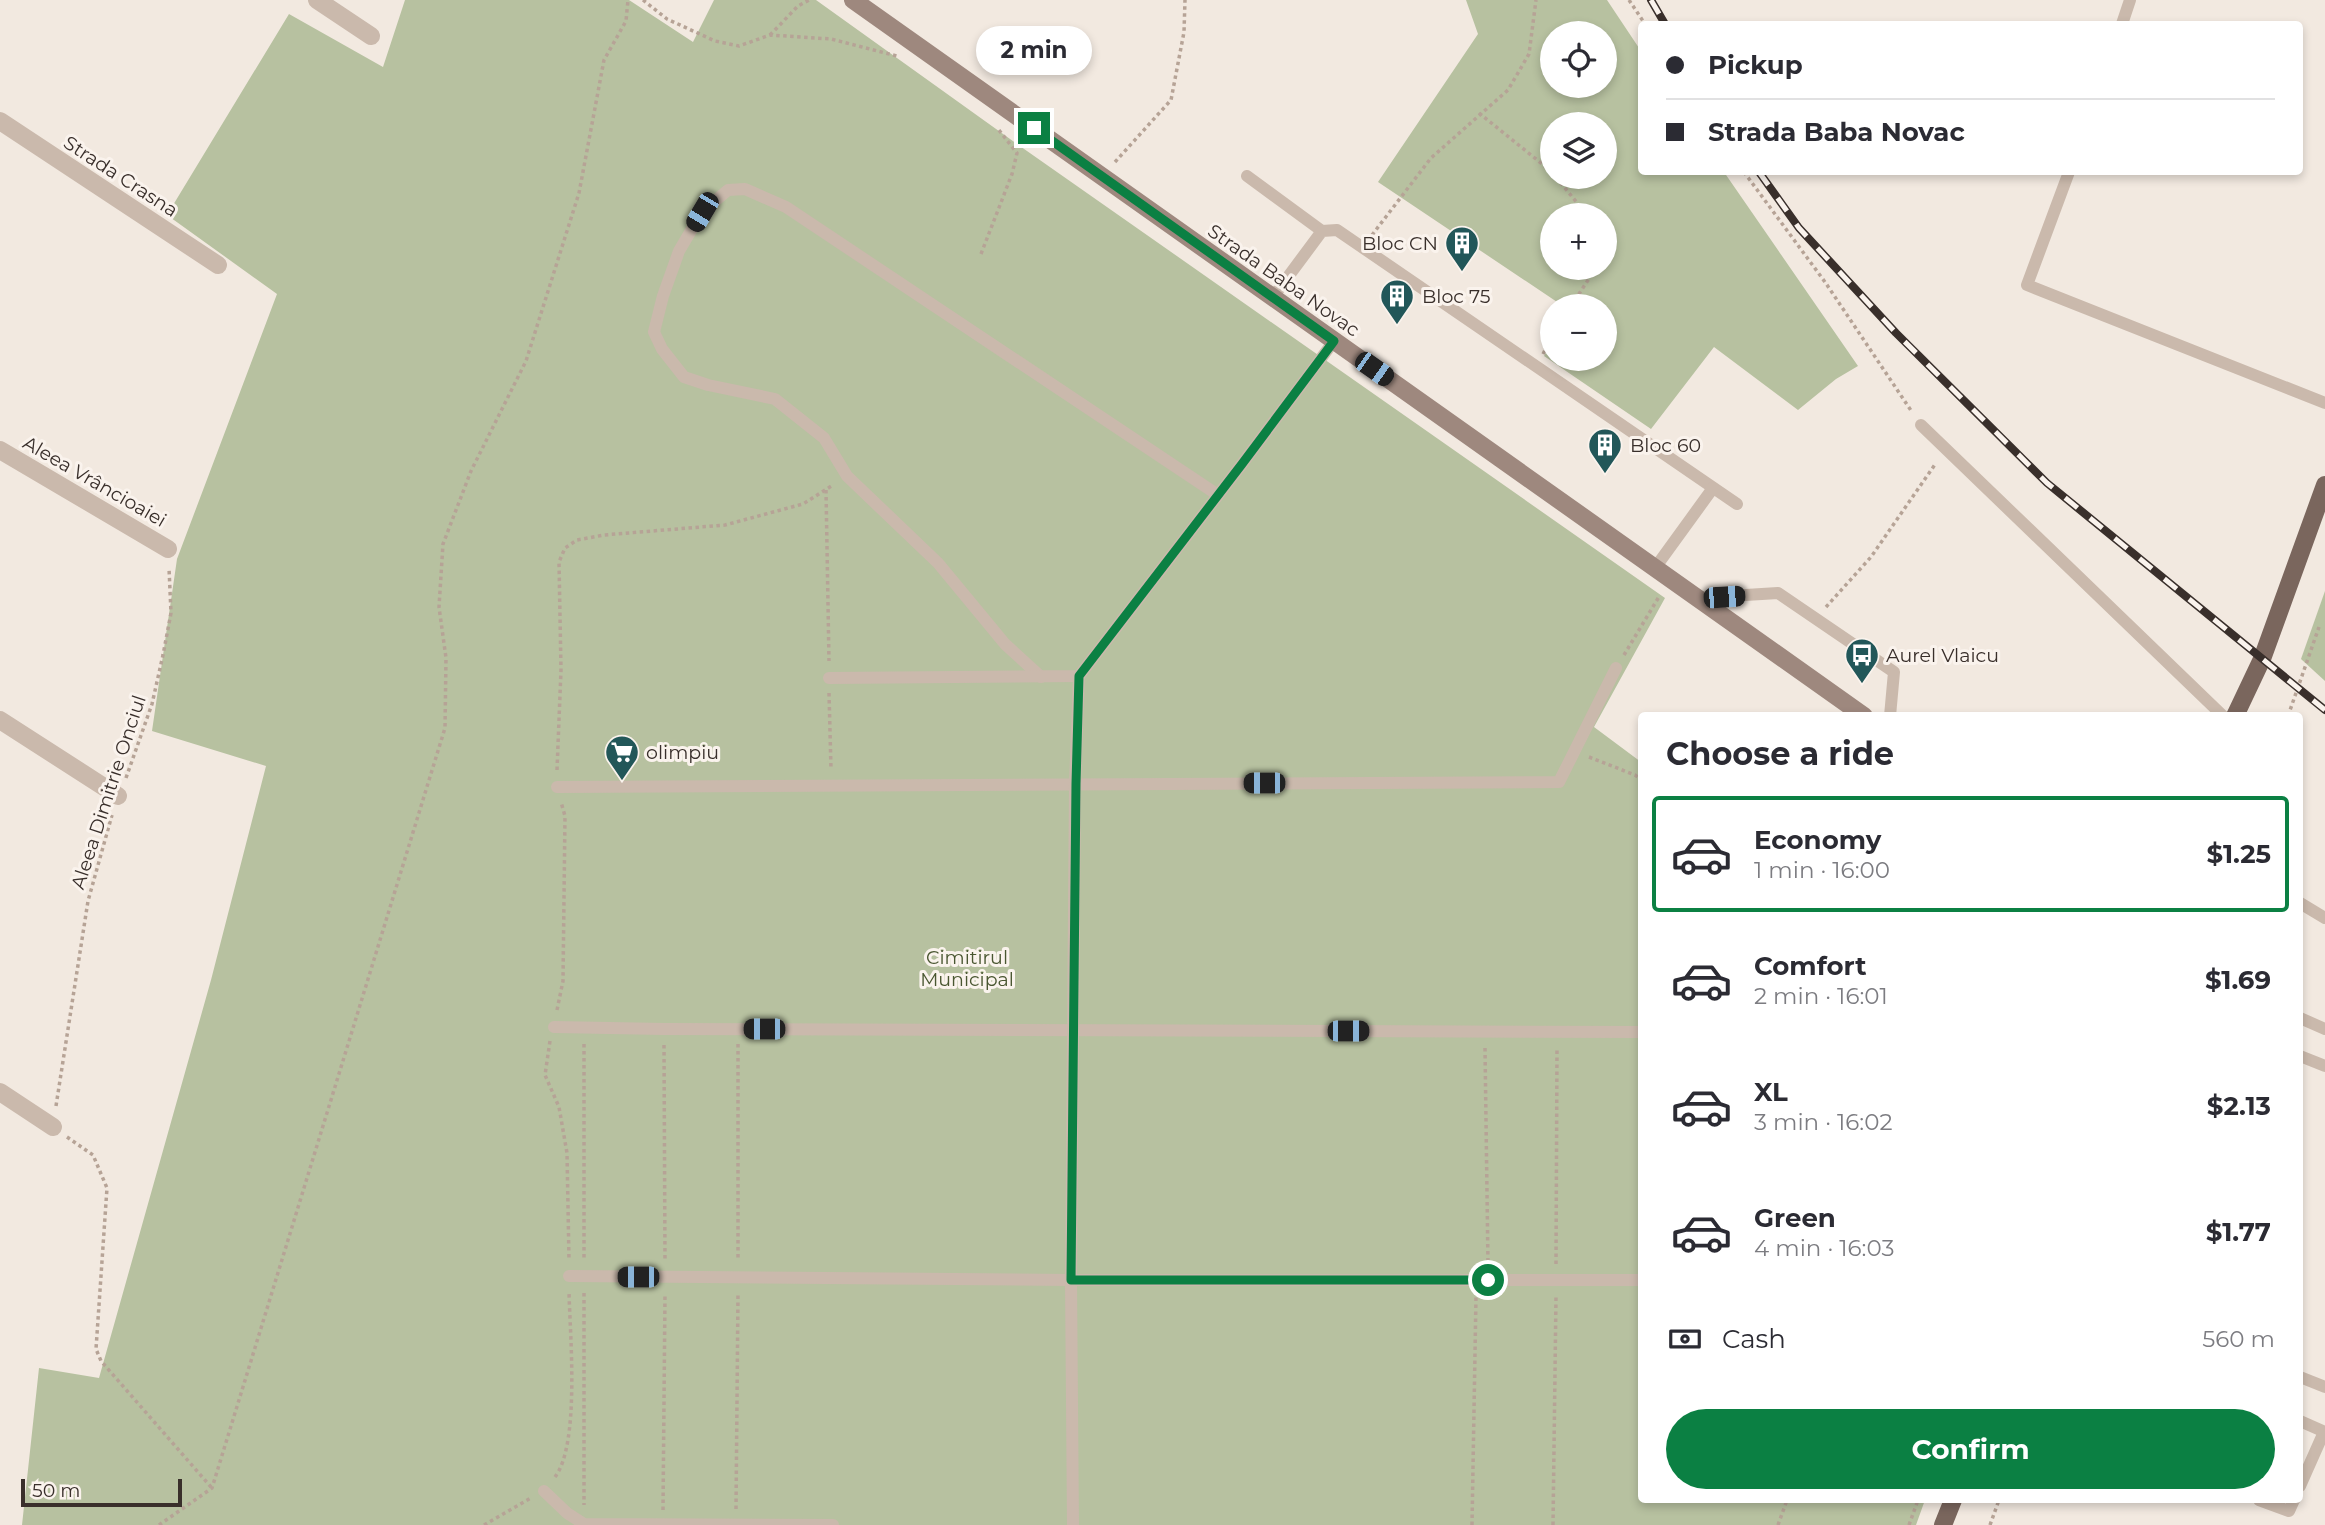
<!DOCTYPE html>
<html lang="en">
<head>
<meta charset="utf-8">
<style>
	body { margin:0; font-family:Montserrat,sans-serif; background:#f2f2f3; color:#2b2b33; height:100vh; display:flex; flex-direction:column; font-size:26px; white-space:nowrap }
	* { box-sizing:border-box; margin:0 }
	p { font-size:23px; color:#7c7c81 }
	.icon { flex:none; width:38px; height:38px; fill:none; stroke:currentColor; stroke-width:2; stroke-linecap:round; stroke-linejoin:round }
	.map { position:relative; flex:1; overflow:hidden }
	.details { position:absolute; left:1638px; top:712px; width:665px; height:791px; display:flex; flex-direction:column; background:#fff; border-radius:7px; box-shadow:0 4px 10px #0003 }
	.details>* { flex:none }
	.guide { position:absolute; left:1638px; top:21px; width:665px; height:154px; border-radius:7px; box-shadow:0 4px 10px #0003; display:grid; align-content:center; height:154px; padding:0 28px; background:#fff }
	.fabs { position:absolute; left:1540px; top:21px; display:grid; gap:14px }
	.fabs a { display:grid; place-items:center; width:77px; height:77px; border-radius:50%; background:#fff; box-shadow:0 4px 10px #0003; font-size:35px }
	.scale { position:absolute; left:21px; bottom:18px; width:161px; box-sizing:border-box; padding-left:7px; border:4px solid #392f2b; border-top:0; font-size:19px; line-height:24px; white-space:nowrap; color:#392f2b; -webkit-text-stroke:5px #faf3ed; paint-order:stroke }
	.end { position:absolute; width:32px; height:32px; margin:-16px; border:9px solid #0b8043; background:#fff; box-shadow:0 0 0 4px #fff }
	.from { border-radius:50% }
	.bubble { position:absolute; height:49px; border-radius:24px; background:#fff; box-shadow:0 4px 10px #0003; font-size:23px; font-weight:700; line-height:49px; text-align:center }
	.car { position:absolute; width:21px; height:42px; margin:-21px -10px; border-radius:9px; box-shadow:0 0 5px 2px #0007; background:linear-gradient(#222 24%,#8ab4d8 0 40%,#222 0 76%,#8ab4d8 0 86%,#222 0) }
	.guide b { display:flex; align-items:center; gap:24px; height:66px; font-size:26px }
	.guide b+b { border-top:2px solid #e1e1e2 }
	.guide i { width:18px; height:18px; background:#2b2b33 }
	ul { padding:0; list-style:none }
	li { display:flex; align-items:center; gap:21px; height:116px; margin:0 14px 10px; padding:0 14px; border:4px solid transparent; border-radius:7px }
	li div { flex:1 }
	li b { display:block; font-size:26px }
	li em { font-style:normal; font-weight:700 }
	li.selected { border-color:#0b8043 }
	li>.icon { width:63px; height:63px; stroke-width:1.5 }
	h2 { padding:0 28px; font-size:32px; line-height:84px }
	.pay { display:flex; align-items:center; gap:18px; height:77px; padding:0 28px; font-size:26px }
	.pay p { margin-inline-start:auto }
	.action { display:flex; gap:14px; margin-top:auto; padding:14px 28px }
	.action a { flex:1; height:80px; border-radius:42px; background:#0b8043; color:#fff; font-size:28px; font-weight:700; line-height:80px; text-align:center }
	.map>svg:first-child { display:block }
</style>
</head>
<body>
<div class="map">
<svg width="2325" height="1525" viewBox="0 0 2325 1525">
	<rect width="100%" height="100%" fill="#f2e9e0"/>
	<g fill="#b7c1a0" fill-rule="evenodd">
		<path d="M405,0H629L693,42L714,0H816L1017,144L1665,598L1594,727L1641,762L1642,1500H1925L1916,1525H22L39,1368L99,1378L211,980L266,766L152,731L177,559L277,294L167,215L289,14L383,67Z"/>
		<path d="M1466,0H1607L1641,51L1642,172H1724L1858,366L1836,379L1798,410L1714,347L1651,429L1544,356L1552,343V359H1605V306H1563L1378,182L1478,34ZM1552,33H1605V86H1552ZM1552,124H1605V177H1552ZM1552,215H1605V268H1552Z"/>
		<path d="M2325,591V681L2301,659Z"/>
	</g>
	<g fill="none" stroke-linecap="round" stroke-linejoin="round">
		<g stroke="#b6a396" stroke-width="3.5" stroke-dasharray="3.5 3.5" stroke-linecap="butt">
			<path d="M643,0L667,19L715,41L739,46L770,35L831,39L897,56"/>
			<path d="M1629,0L1645,24"/>
			<path d="M770,35L798,6L809,0"/>
			<path d="M1479,113L1552,172"/>
			<path d="M1115,162L1171,100L1184,32L1185,0"/>
			<path d="M1744,172L1825,282L1912,412"/>
			<path d="M1556,177L1587,215"/>
			<path d="M1372,235L1431,158L1508,90L1529,54L1536,0"/>
			<path d="M981,254L1012,174L1017,153L998,129"/>
			<path d="M1571,306L1596,268"/>
			<path d="M1543,354L1552,337"/>
			<path d="M826,490L829,661"/>
			<path d="M1826,607L1871,557L1936,463"/>
			<path d="M1624,655L1660,595"/>
			<path d="M829,693L831,769"/>
			<path d="M2288,716L2319,627"/>
			<path d="M1589,757L1635,775L1642,780"/>
			<path d="M557,770L561,670L559,562L565,548L577,540L604,535L725,525L803,504L833,485"/>
			<path d="M126,778L152,704L163,655L171,613L169,568"/>
			<path d="M557,1010L563,981L565,816L561,802"/>
			<path d="M550,1041L545,1075L559,1107L567,1153L569,1260"/>
			<path d="M584,1044V1260"/>
			<path d="M738,1044V1260"/>
			<path d="M664,1045L665,1262"/>
			<path d="M1485,1048L1488,1264"/>
			<path d="M56,1106L88,901L112,815"/>
			<path d="M67,1137L93,1155L107,1188L96,1349L101,1361L211,1487"/>
			<path d="M1556,1264L1557,1048"/>
			<path d="M584,1293V1505"/>
			<path d="M555,1477C580,1444 570,1336 569,1292"/>
			<path d="M736,1509L738,1293"/>
			<path d="M663,1510L665,1294"/>
			<path d="M159,1525L212,1488L445,728L446,658L439,607L443,544L471,471L526,361L579,193L604,60L626,21L628,0"/>
			<path d="M484,1525L531,1498"/>
			<path d="M1472,1525L1476,1296"/>
			<path d="M1553,1525L1556,1296"/>
			<path d="M1778,1525L1787,1500"/>
			<path d="M1909,1525L1918,1500"/>
			<path d="M1990,1525L1999,1500"/>
		</g>
		<g stroke="#cab9ac" stroke-width="12">
			<path d="M2122,24L2130,0"/>
			<path d="M2069,172L2027,285L2325,403"/>
			<path d="M1247,176L1322,231"/>
			<path d="M1273,297L1322,231L1337,230L1737,504"/>
			<path d="M1921,425L2223,716"/>
			<path d="M1655,568L1713,488"/>
			<path d="M1697,598L1778,593L1894,672L1890,716"/>
			<path d="M1041,677L1005,644L938,563L847,476L824,438L775,399L708,385L684,377L662,349L654,332L663,296L679,251L702,212L728,190L745,189L786,207L1218,495"/>
			<path d="M829,678L1079,676L1242,464L1334,341"/>
			<path d="M557,787L1559,782L1616,668"/>
			<path d="M2300,903L2325,918"/>
			<path d="M2300,1018L2325,1029"/>
			<path d="M554,1027L664,1029L1642,1032"/>
			<path d="M2300,1056L2325,1066"/>
			<path d="M569,1276L1071,1280H1642"/>
			<path d="M2300,1377L2325,1387"/>
			<path d="M2300,1421L2325,1432"/>
			<path d="M2300,1486L2324,1432"/>
			<path d="M544,1491L567,1513L584,1524L833,1525"/>
			<path d="M2259,1500L2289,1511L2294,1500"/>
			<path d="M1073,1525L1071,1280L1075,784L1079,676"/>
		</g>
		<g stroke="#cab9ac" stroke-width="18">
			<path d="M317,0L371,36"/>
			<path d="M0,121L218,265"/>
			<path d="M0,450L168,549"/>
			<path d="M0,720L118,796"/>
			<path d="M0,1092L53,1127"/>
		</g>
		<path stroke="#9e887e" stroke-width="18" d="M853,0L1864,716"/>
		<g stroke="#7a665d" stroke-width="18">
			<path d="M2235,716L2262,659L2325,485"/>
			<path d="M1943,1525L1953,1500"/>
		</g>
		<g stroke="#392f2b" stroke-width="8">
			<g id="rail">
				<path d="M1651,0L1665,24"/>
				<path d="M1759,172L1799,228L1896,333L2047,483L2325,710"/>
			</g>
		</g>
		<use href="#rail" stroke="#faf3ed" stroke-width="5" stroke-dasharray="16" stroke-linecap="butt"/>
	</g>
	<g fill="none" stroke-linecap="round" stroke-linejoin="round">
		<path stroke="#0b8043" stroke-width="9" d="M1034,128L1334,341L1242,464L1079,676L1076,784L1071,1280H1488"/>
	</g>
	<defs>
		<g id="building-pin" transform="scale(1.75)"><path d="M0 17L-7.5 6A9.5 9.5 0 1 1 7.5 6Z" fill="#225759" stroke="#faf3ed"/><path d="M-4-6H4V6H1V3H-1V6H-4ZM-2.5-4.3h1.7v1.8h-1.7ZM.8-4.3h1.7v1.8H.8ZM-2.5-1h1.7V.8h-1.7ZM.8-1h1.7V.8H.8Z" fill="#fff"/></g>
		<g id="bus-pin" transform="scale(1.75)"><path d="M0 17L-7.5 6A9.5 9.5 0 1 1 7.5 6Z" fill="#225759" stroke="#faf3ed"/><path d="M-5-6H5V4H4V6H2V4H-2V6H-4V4H-5ZM-3.5-4V0h7V-4ZM-3.5 1.2v1.5H-2V1.2ZM2 1.2v1.5H3.5V1.2Z" fill="#fff"/></g>
		<g id="supermarket-pin" transform="scale(1.75)"><path d="M0 17L-7.5 6A9.5 9.5 0 1 1 7.5 6Z" fill="#225759" stroke="#faf3ed"/><path d="M-6-5.5h2.5l.6 2H6L4.5 2H-2.5L-4.4-4H-6ZM-1.5 3.2a1.3 1.3 0 1 0 .1 0ZM3 3.2a1.3 1.3 0 1 0 .1 0Z" fill="#fff"/></g>
	</defs>
	<g fill-rule="evenodd">
		<use href="#building-pin" x="1462" y="243"/>
		<use href="#building-pin" x="1397" y="296"/>
		<use href="#building-pin" x="1605" y="445"/>
		<use href="#bus-pin" x="1862" y="655"/>
		<use href="#supermarket-pin" x="622" y="752"/>
	</g>
	<g text-anchor="middle" stroke-width="6" stroke-linejoin="round" paint-order="stroke">
		<g font-size="19" fill="#392f2b" stroke="#faf3ed">
			<text transform="translate(121 176) rotate(33)" y="7">Strada Crasna</text>
			<text transform="translate(1284 280) rotate(35)" y="7">Strada Baba Novac</text>
			<text transform="translate(95 481) rotate(30)" y="7">Aleea Vrâncioaiei</text>
			<text transform="translate(108 792) rotate(-72)" y="7">Aleea Dimitrie Onciul</text>
		</g>
		<g font-size="19" fill="#392f2b" stroke="#faf3ed" text-anchor="start">
			<text x="1438" y="250" text-anchor="end">Bloc CN</text>
			<text x="1422" y="303">Bloc 75</text>
			<text x="1630" y="452">Bloc 60</text>
			<text x="1886" y="662">Aurel Vlaicu</text>
			<text x="646" y="759">olimpiu</text>
		</g>
		<g font-size="19" fill="#495630" stroke="#faf3ed">
			<text x="967" y="964">Cimitirul<tspan x="967" dy="22">Municipal</tspan></text>
		</g>
	</g>
</svg>
<div class="fabs">
<a><svg class="icon" aria-label="locate" viewBox="0 0 24 24"><circle cx="12" cy="12" r="6"/><path d="M12 2v4M12 18v4M2 12h4M18 12h4"/></svg></a>
<a><svg class="icon" aria-label="layers" viewBox="0 0 24 24"><path d="M12 4l9 5-9 5-9-5zM3 14l9 5 9-5"/></svg></a>
<a>+</a>
<a>−</a>
</div>
<div class="scale">50 m</div>
<i class="end from" style="left:1488px;top:1280px"></i>
<i class="end" style="left:1034px;top:128px"></i>
<div class="bubble" style="left:976px;top:26px;width:116px">2 min</div>
<i class="car" style="left:702px;top:212px;rotate:211deg"></i>
<i class="car" style="left:1374px;top:369px;rotate:125deg"></i>
<i class="car" style="left:1724px;top:597px;rotate:86deg"></i>
<i class="car" style="left:1264px;top:783px;rotate:270deg"></i>
<i class="car" style="left:764px;top:1029px;rotate:270deg"></i>
<i class="car" style="left:1348px;top:1031px;rotate:90deg"></i>
<i class="car" style="left:638px;top:1277px;rotate:270deg"></i>
<div class="guide">
<b><i class="from"></i>Pickup</b>
<b><i></i>Strada Baba Novac</b>
</div>
<section class="details">
<h2>Choose a ride</h2>
<ul>
<li class="selected"><svg class="icon" aria-label="car" viewBox="0 0 24 24"><path d="M5 17H2v-5l4-1 3-4h7l3 4 3 1v5h-3M9 17h6M6 11h13"/><circle cx="7" cy="17" r="2"/><circle cx="17" cy="17" r="2"/></svg><div><b>Economy</b><p>1 min · 16:00</p></div><em>$1.25</em></li>
<li><svg class="icon" aria-label="car" viewBox="0 0 24 24"><path d="M5 17H2v-5l4-1 3-4h7l3 4 3 1v5h-3M9 17h6M6 11h13"/><circle cx="7" cy="17" r="2"/><circle cx="17" cy="17" r="2"/></svg><div><b>Comfort</b><p>2 min · 16:01</p></div><em>$1.69</em></li>
<li><svg class="icon" aria-label="car" viewBox="0 0 24 24"><path d="M5 17H2v-5l4-1 3-4h7l3 4 3 1v5h-3M9 17h6M6 11h13"/><circle cx="7" cy="17" r="2"/><circle cx="17" cy="17" r="2"/></svg><div><b>XL</b><p>3 min · 16:02</p></div><em>$2.13</em></li>
<li><svg class="icon" aria-label="car" viewBox="0 0 24 24"><path d="M5 17H2v-5l4-1 3-4h7l3 4 3 1v5h-3M9 17h6M6 11h13"/><circle cx="7" cy="17" r="2"/><circle cx="17" cy="17" r="2"/></svg><div><b>Green</b><p>4 min · 16:03</p></div><em>$1.77</em></li>
</ul>
<div class="pay"><svg class="icon" aria-label="cash" viewBox="0 0 24 24"><path d="M3 7h18v10H3z"/><circle cx="12" cy="12" r="2"/></svg>Cash<p>560 m</p></div>
<div class="action"><a>Confirm</a></div>
</section>
</div>
</body>
</html>
